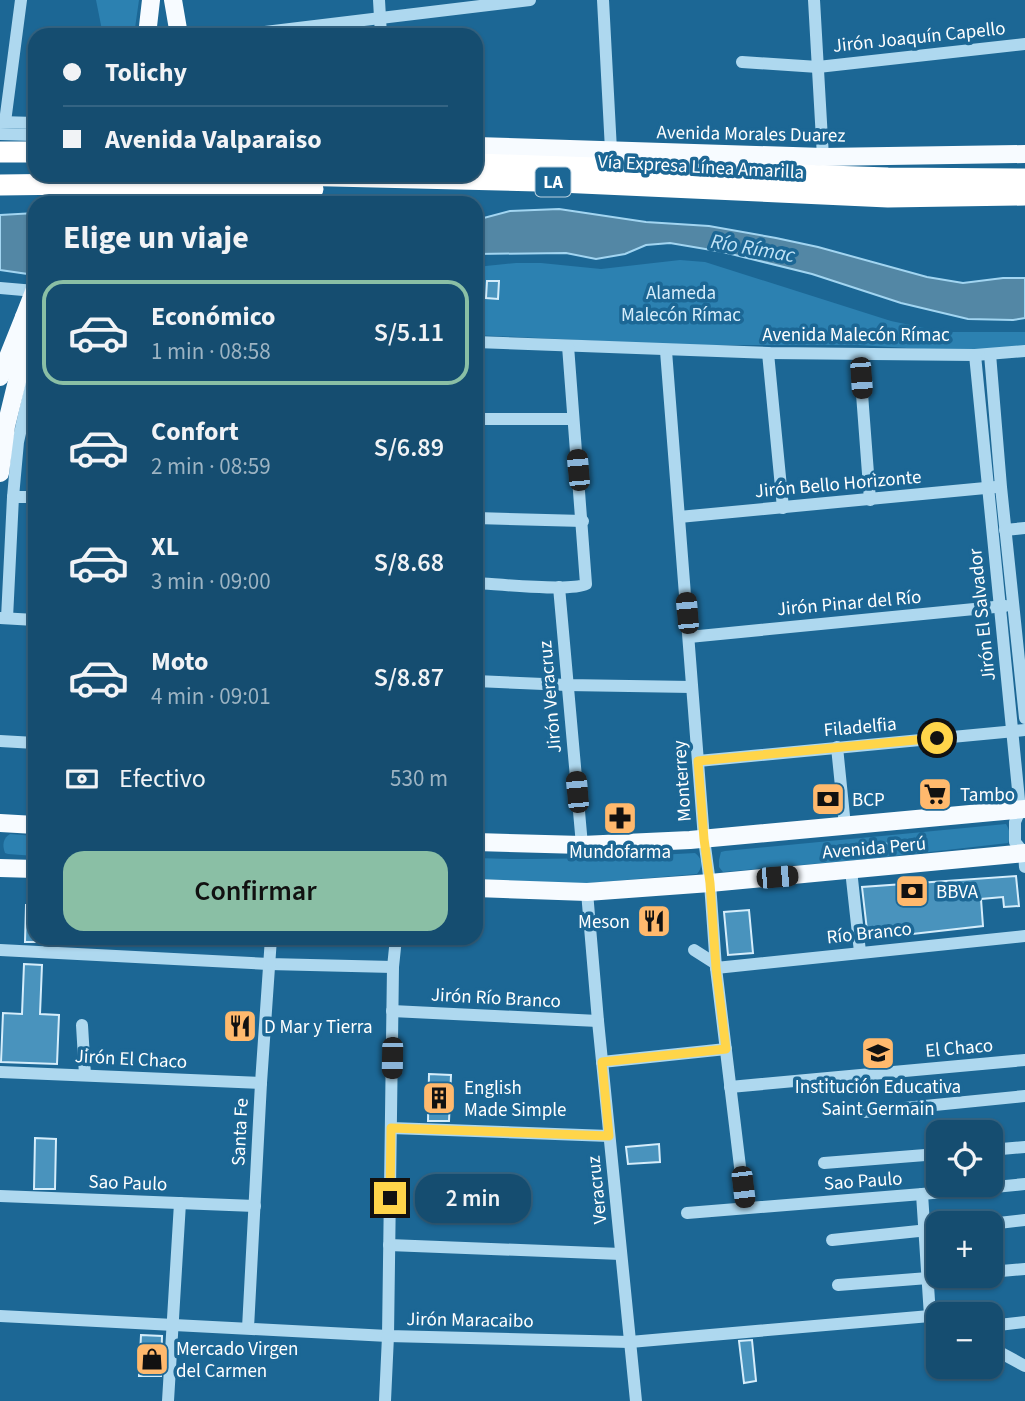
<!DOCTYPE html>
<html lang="es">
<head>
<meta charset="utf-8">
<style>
	body { margin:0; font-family:"Source Sans 3",sans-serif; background:#1e5475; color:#f1f3f6; height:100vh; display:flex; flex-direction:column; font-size:26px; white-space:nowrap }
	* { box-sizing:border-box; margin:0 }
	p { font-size:23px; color:#9db4c3 }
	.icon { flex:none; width:38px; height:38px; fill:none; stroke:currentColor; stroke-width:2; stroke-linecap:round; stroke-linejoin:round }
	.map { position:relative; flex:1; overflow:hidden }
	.details { position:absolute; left:28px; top:196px; width:455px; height:749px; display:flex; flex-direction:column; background:#154d70; border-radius:21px; box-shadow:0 2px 5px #0004,0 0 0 2px #346483 }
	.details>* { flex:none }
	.banner { position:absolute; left:28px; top:28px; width:455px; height:154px; border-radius:21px; box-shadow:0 2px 5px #0004,0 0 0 2px #346483; display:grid; align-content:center; height:154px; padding:0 35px; background:#154d70 }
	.buttons { position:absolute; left:926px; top:1120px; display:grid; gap:14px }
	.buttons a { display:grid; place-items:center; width:77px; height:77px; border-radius:14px; background:#154d70; box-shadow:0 2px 5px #0004,0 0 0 2px #346483; font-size:35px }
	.end { position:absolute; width:32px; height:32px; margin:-16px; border:9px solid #ffd54a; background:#111; box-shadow:0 0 0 4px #111 }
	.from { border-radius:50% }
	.bubble { position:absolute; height:49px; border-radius:21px; background:#154d70; box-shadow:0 2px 5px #0004,0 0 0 2px #346483; font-size:23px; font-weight:600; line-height:49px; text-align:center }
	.car { position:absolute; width:21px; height:42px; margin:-21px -10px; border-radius:9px; box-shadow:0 0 5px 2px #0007; background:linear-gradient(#222 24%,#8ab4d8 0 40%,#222 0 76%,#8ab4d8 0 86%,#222 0) }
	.banner b { display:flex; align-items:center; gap:24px; height:66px; font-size:26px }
	.banner b+b { border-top:2px solid #346483 }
	.banner i { width:18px; height:18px; background:#f1f3f6 }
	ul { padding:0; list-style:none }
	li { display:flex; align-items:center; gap:21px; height:105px; margin:0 14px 10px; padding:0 21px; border:4px solid transparent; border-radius:21px }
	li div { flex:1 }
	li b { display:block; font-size:26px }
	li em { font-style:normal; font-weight:600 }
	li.active { border-color:#8abfa5 }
	li>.icon { width:63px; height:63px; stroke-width:1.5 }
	h2 { padding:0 35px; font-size:32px; line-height:84px }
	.pay { display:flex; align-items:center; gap:18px; height:77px; padding:0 35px; font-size:26px }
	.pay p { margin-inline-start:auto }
	.button { display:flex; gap:14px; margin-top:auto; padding:14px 35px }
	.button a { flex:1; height:80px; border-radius:21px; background:#8abfa5; color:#111; font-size:28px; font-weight:600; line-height:80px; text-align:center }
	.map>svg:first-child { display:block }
</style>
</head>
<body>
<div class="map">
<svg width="1025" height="1401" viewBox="0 0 1025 1401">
	<rect width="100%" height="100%" fill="#1c6795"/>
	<g fill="#2c81b1">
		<path d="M96,0H139L134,35H103Z"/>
		<path d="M680,260L705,262L891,321L943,332H1025V347L956,351L858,345H695L637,343L476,335V267L516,263H541L601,269Z"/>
		<path d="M1006,824C1010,831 1011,836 1008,843L868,859L723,872L719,867V860L721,852L725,851Z"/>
		<path d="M10,834L35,836V856L8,854L5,853C2,845 3,838 10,834Z"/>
		<path d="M695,853C703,859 703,867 697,874L590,883H529L476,880V858C549,861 622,857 695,853Z"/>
	</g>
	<g fill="#5387a5" stroke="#a2d5f1" stroke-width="2">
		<path d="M559,209L646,222L709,226L776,238L818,247L927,277L963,283L1003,278H1025V318L1013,320L968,319L901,303L812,274L723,252L670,243L646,245L625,254L596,259L566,253L476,254V220L510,211Z"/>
		<path d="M35,213V275L0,270V215Z"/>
		<path d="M893,843V849L836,855V848Z"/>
	</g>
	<g fill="#4993bd" stroke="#d5edfb" stroke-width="2">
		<path d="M487,281H499L498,299L486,298Z"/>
		<path d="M1016,876L1019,906L1004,907L1003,897L981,899L983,926L868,939L862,887Z"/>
		<path d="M26,905H35V942H25Z"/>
		<path d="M749,910L753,953L728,955L724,912Z"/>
		<path d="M24,964L42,965L40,1014L59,1015L57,1064L1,1062L3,1013L22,1014Z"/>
		<path d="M429,1074L451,1075L449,1121H428Z"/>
		<path d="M35,1138L56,1139L55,1189H34Z"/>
		<path d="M659,1144L660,1162L628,1164L626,1147Z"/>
		<path d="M141,1335L162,1336L161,1376H139Z"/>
		<path d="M752,1340L756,1381L744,1383L739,1341Z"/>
	</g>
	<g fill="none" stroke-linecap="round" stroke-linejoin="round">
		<g stroke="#aed8ef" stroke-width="12">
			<path d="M379,0L381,35"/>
			<path d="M603,0L611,150"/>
			<path d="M814,0L823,157"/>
			<path d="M239,35L530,0"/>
			<path d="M742,62L818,67L1025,44"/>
			<path d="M0,122L35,123"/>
			<path d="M5,122L21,0"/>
			<path d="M0,134L35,135"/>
			<path d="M0,288L35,291"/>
			<path d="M476,342L768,353L975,355L1025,351"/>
			<path d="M666,351L704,839L710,883L716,968L745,1208"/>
			<path d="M768,353L783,508"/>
			<path d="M859,354L870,500"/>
			<path d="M990,354L1001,487L1025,718"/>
			<path d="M975,355L1020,810L1015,822V842L1024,853L1025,867"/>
			<path d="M476,419H573"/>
			<path d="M13,497H35"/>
			<path d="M679,517L996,487"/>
			<path d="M476,518L583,521"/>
			<path d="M1005,530L1025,528"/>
			<path d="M476,583C497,584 571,592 586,584L568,346"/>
			<path d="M559,587L582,845"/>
			<path d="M0,618L35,620"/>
			<path d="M7,618L13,497L18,442L32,380L35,374"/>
			<path d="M689,637L1005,606"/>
			<path d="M476,681L567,685L692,687"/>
			<path d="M0,741L35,743"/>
			<path d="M837,747L845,826"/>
			<path d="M698,761L1025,730"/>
			<path d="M851,870L860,952"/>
			<path d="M587,892L598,1021L636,1401"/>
			<path d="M0,950L269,964L393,967"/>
			<path d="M694,950L716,964"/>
			<path d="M716,968L1025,936"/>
			<path d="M392,1011L598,1021"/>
			<path d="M82,1025L85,1075"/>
			<path d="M602,1062L726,1049"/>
			<path d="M0,1072L261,1083"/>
			<path d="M730,1087L1025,1060"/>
			<path d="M864,1112L1025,1096"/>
			<path d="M391,1128L609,1136"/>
			<path d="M990,1150L1025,1147"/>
			<path d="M824,1163L938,1154"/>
			<path d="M922,1194L930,1316"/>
			<path d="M0,1196L255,1206"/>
			<path d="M687,1213L922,1194L1025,1184"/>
			<path d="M990,1224L1025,1220"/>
			<path d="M832,1240L938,1229"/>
			<path d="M389,1245L621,1254"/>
			<path d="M990,1272L1025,1269"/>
			<path d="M838,1285L954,1276"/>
			<path d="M0,1316L388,1336L630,1342L930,1316L938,1319"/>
			<path d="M990,1326L1025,1322"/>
			<path d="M248,1328L261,1083L271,938"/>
			<path d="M990,1347L1025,1366"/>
			<path d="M168,1401L180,1203"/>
			<path d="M385,1401L388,1336L393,967L396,938"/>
		</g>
		<g stroke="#f7fbff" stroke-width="18">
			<path d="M173,0L179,35"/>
			<path d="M147,35L151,0"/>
			<path d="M476,146L823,157L1025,154"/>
			<path d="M71,203L82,175"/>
			<path d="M98,203L112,175"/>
			<path d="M0,377L24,317"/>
			<path d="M0,473L6,426L18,377L35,336"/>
			<path d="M0,823L35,825"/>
			<path d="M476,842L582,845L690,840L1025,809"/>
			<path d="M0,868L35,869"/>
			<path d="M476,888L587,892L710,883L1025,853"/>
		</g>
		<g stroke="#fff" stroke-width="21">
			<path d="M0,152H35"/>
			<path d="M476,164L888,178L1025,179"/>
			<path d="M291,175L537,181L888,197L1025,195"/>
			<path d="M0,185L78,184L313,189"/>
		</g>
		<path stroke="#f7fbff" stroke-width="18" d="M24,317L35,289"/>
	</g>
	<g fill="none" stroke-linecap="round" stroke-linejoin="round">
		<path stroke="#ffd54a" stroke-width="9" d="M390,1198L391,1128L609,1136L602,1062L726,1049L716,968L710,883L704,839L698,761L937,738"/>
	</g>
	<defs>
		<g id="supermarket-square" transform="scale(1.75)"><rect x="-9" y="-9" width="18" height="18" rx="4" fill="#ffb96d" stroke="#1c6795"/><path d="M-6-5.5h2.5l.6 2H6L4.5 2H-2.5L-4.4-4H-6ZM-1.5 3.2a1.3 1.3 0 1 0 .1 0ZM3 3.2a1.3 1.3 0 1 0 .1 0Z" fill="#111"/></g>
		<g id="bank-square" transform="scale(1.75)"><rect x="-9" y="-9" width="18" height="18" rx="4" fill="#ffb96d" stroke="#1c6795"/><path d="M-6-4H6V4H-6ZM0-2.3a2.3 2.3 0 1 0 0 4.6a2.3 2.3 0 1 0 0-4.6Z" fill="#111"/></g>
		<g id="pharmacy-square" transform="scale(1.75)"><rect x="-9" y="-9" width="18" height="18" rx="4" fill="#ffb96d" stroke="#1c6795"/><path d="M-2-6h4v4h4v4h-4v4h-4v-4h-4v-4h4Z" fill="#111"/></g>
		<g id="restaurant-square" transform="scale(1.75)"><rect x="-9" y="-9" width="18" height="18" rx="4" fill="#ffb96d" stroke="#1c6795"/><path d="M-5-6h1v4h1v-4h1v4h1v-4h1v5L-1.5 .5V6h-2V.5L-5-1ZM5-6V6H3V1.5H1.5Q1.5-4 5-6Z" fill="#111"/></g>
		<g id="school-square" transform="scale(1.75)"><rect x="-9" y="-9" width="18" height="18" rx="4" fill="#ffb96d" stroke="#1c6795"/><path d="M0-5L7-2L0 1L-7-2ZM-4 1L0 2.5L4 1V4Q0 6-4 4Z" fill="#111"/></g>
		<g id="building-square" transform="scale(1.75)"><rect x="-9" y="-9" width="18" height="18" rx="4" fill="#ffb96d" stroke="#1c6795"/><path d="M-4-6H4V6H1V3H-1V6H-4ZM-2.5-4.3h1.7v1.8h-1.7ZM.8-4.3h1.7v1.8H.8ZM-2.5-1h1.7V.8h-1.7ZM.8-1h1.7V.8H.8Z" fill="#111"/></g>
		<g id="shop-square" transform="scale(1.75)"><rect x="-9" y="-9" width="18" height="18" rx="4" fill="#ffb96d" stroke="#1c6795"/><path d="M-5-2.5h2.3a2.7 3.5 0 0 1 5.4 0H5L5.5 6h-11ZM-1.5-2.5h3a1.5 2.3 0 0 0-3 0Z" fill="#111"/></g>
	</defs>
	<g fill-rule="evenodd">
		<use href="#supermarket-square" x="935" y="794"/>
		<use href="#bank-square" x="828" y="799"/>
		<use href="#pharmacy-square" x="620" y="818"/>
		<use href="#bank-square" x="912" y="891"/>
		<use href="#restaurant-square" x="654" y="921"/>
		<use href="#restaurant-square" x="240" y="1026"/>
		<use href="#school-square" x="878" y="1053"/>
		<use href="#building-square" x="439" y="1098"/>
		<use href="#shop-square" x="152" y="1359"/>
	</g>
	<g text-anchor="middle" stroke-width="7" stroke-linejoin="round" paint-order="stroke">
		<rect fill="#1c6795" stroke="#bbd1df" stroke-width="2" x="535.5" y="167.5" width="35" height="29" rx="5"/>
		<g font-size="18" font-weight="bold" fill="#fff">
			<text x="553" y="188">LA</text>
		</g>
		<g font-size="19" fill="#fff" stroke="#1c6795">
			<text transform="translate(919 36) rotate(-6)" y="7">Jirón Joaquín Capello</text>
			<text transform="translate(751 133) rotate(1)" y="7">Avenida Morales Duarez</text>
			<text transform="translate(701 166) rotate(3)" y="7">Vía Expresa Línea Amarilla</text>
			<text x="856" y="341">Avenida Malecón Rímac</text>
			<text transform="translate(838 483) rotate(-5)" y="7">Jirón Bello Horizonte</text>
			<text transform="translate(849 602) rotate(-5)" y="7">Jirón Pinar del Río</text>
			<text transform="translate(981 615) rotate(-96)" y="7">Jirón El Salvador</text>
			<text transform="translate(549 697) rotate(-95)" y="7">Jirón Veracruz</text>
			<text transform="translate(860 726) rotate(-5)" y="7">Filadelfia</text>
			<text transform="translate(681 781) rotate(-94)" y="7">Monterrey</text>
			<text transform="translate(874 847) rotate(-5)" y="7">Avenida Perú</text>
			<text transform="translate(869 932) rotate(-6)" y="7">Río Branco</text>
			<text transform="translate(496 997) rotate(3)" y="7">Jirón Río Branco</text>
			<text transform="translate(959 1047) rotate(-5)" y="7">El Chaco</text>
			<text transform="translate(131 1058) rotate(3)" y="7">Jirón El Chaco</text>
			<text transform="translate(239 1132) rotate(-87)" y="7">Santa Fe</text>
			<text transform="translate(863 1180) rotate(-4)" y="7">Sao Paulo</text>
			<text transform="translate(128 1182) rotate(2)" y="7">Sao Paulo</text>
			<text transform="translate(596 1190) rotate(-96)" y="7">Veracruz</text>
			<text transform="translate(470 1319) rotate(1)" y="7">Jirón Maracaibo</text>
		</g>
		<g font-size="19" fill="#d5edfb" stroke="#1c6795">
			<text x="681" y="299">Alameda<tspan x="681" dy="22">Malecón Rímac</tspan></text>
		</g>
		<g font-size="19" fill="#fff" stroke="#1c6795" text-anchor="start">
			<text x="960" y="801">Tambo</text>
			<text x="852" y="806">BCP</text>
			<text x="620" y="858" text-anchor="middle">Mundofarma</text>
			<text x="936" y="898">BBVA</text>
			<text x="630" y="928" text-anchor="end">Meson</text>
			<text x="264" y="1033">D Mar y Tierra</text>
			<text x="878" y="1093" text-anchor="middle">Institución Educativa<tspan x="878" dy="22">Saint Germain</tspan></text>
			<text x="464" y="1094">English<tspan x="464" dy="22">Made Simple</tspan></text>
			<text x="176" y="1355">Mercado Virgen<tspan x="176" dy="22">del Carmen</tspan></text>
		</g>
		<g font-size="21" font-style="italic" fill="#c2e4f7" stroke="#1c6795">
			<text transform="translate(753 248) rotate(10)" y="7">Río Rímac</text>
		</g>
	</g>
</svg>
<div class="buttons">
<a><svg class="icon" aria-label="locate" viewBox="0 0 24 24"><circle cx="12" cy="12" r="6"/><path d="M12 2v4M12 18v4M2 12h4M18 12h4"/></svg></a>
<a>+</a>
<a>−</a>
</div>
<i class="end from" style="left:937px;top:738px"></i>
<i class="end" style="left:390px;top:1198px"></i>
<div class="bubble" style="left:415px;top:1174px;width:116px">2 min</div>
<i class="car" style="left:861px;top:378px;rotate:176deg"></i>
<i class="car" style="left:578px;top:470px;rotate:355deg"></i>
<i class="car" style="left:687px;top:613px;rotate:355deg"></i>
<i class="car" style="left:577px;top:792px;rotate:355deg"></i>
<i class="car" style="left:777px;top:877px;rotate:85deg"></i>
<i class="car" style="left:392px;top:1058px;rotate:181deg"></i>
<i class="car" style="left:743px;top:1187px;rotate:173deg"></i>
<div class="banner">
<b><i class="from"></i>Tolichy</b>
<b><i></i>Avenida Valparaiso</b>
</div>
<section class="details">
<h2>Elige un viaje</h2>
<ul>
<li class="active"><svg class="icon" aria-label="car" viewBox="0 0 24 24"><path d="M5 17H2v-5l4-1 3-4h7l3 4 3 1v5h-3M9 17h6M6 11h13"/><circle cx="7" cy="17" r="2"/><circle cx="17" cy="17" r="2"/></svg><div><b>Económico</b><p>1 min · 08:58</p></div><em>S/5.11</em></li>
<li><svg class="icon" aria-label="car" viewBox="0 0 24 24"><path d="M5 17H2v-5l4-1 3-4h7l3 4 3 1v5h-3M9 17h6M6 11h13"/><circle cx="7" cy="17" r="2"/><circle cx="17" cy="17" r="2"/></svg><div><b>Confort</b><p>2 min · 08:59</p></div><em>S/6.89</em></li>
<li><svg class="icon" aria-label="car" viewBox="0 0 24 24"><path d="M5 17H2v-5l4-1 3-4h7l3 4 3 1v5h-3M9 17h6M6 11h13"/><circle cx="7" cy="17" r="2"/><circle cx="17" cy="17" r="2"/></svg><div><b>XL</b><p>3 min · 09:00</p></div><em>S/8.68</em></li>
<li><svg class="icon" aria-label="car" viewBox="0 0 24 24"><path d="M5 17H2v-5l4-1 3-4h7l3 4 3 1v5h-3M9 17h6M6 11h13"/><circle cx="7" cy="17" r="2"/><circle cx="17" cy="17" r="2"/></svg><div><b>Moto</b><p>4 min · 09:01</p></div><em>S/8.87</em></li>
</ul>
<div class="pay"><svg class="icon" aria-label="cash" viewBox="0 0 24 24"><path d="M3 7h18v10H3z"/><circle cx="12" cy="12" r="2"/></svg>Efectivo<p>530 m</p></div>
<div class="button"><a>Confirmar</a></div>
</section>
</div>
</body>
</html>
